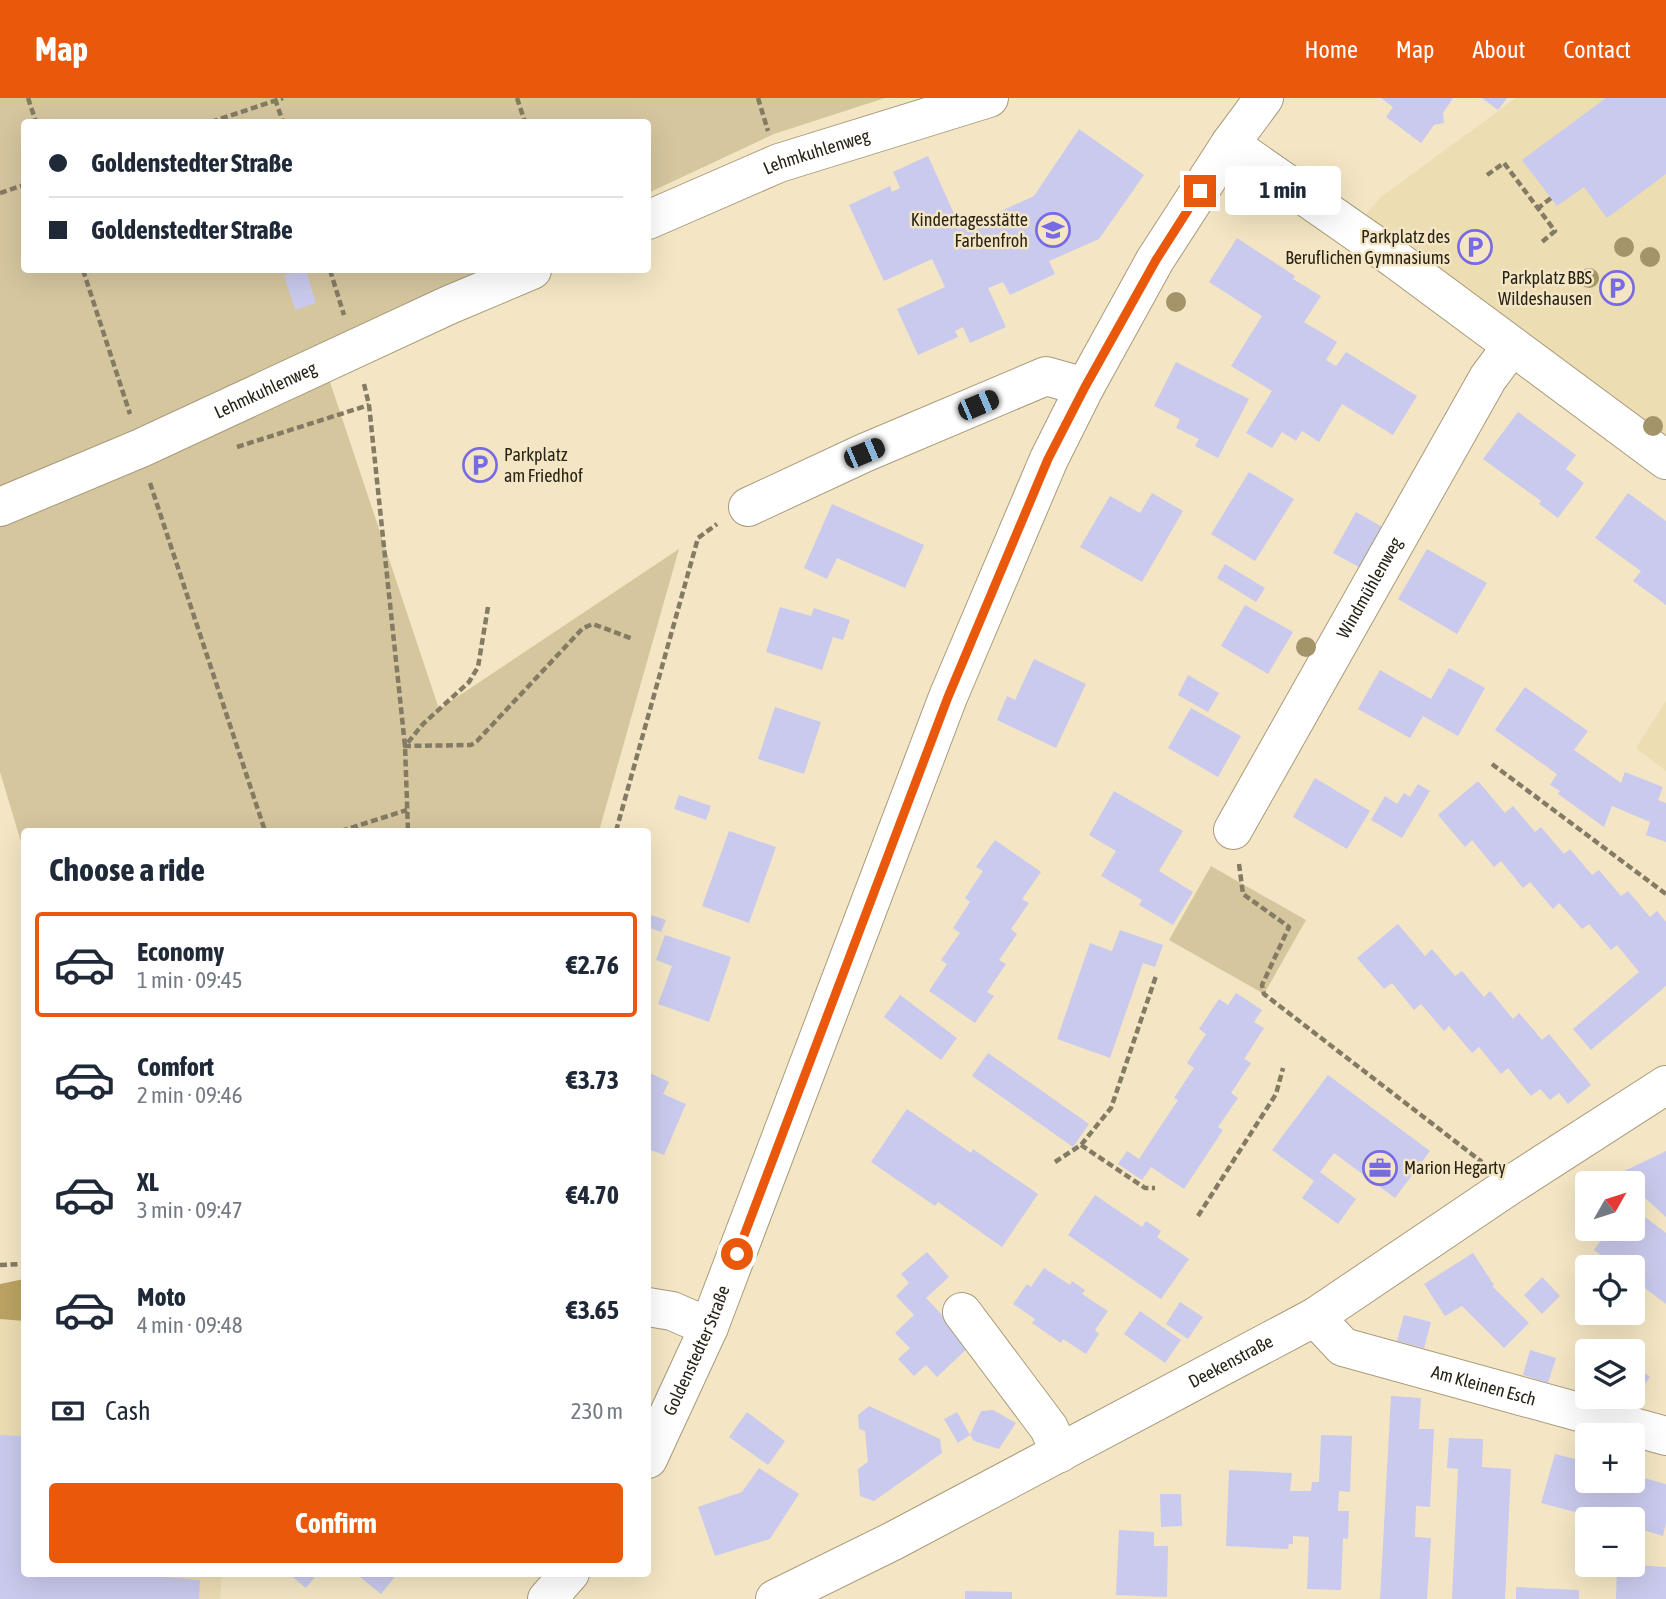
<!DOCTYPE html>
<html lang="en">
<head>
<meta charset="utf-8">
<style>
	body { margin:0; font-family:"Asap Condensed",sans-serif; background:#f2f2f3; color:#1f2937; height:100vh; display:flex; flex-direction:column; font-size:26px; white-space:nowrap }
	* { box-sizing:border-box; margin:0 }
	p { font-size:23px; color:#747a83 }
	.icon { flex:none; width:38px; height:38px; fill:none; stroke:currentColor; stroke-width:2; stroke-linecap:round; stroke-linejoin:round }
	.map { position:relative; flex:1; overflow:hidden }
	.details { position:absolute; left:21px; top:730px; width:630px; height:749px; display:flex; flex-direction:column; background:#fff; border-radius:7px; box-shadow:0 7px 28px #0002 }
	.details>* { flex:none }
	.banner { position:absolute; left:21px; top:21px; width:630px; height:154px; border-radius:7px; box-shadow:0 7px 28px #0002; display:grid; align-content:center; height:154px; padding:0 28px; background:#fff }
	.needle { width:46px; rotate:51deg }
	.controls { position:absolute; left:1575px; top:1073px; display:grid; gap:14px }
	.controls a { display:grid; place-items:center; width:70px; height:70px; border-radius:7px; background:#fff; box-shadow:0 7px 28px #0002; font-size:35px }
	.end { position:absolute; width:32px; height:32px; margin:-16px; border:9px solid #ea580c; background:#fff; box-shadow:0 0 0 4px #fff }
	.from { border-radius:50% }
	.bubble { position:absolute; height:49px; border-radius:7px; background:#fff; box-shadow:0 7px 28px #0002; font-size:23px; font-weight:700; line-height:49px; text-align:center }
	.car { position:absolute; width:21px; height:42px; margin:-21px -10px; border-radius:9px; box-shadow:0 0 5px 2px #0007; background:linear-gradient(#222 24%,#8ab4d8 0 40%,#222 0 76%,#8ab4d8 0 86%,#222 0) }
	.banner b { display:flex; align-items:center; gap:24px; height:66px; font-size:26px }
	.banner b+b { border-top:2px solid #e0e1e3 }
	.banner i { width:18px; height:18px; background:#1f2937 }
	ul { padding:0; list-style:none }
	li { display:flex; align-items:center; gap:21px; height:105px; margin:0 14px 10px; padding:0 14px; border:4px solid transparent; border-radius:7px }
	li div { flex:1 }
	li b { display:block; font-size:26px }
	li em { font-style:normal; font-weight:700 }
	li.selected { border-color:#ea580c }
	li>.icon { width:63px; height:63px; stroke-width:1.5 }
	h2 { padding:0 28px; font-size:32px; line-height:84px }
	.pay { display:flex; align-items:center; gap:18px; height:77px; padding:0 28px; font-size:26px }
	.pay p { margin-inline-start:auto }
	.button { display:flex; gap:14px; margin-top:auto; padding:14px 28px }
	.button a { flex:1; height:80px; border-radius:7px; background:#ea580c; color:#fff; font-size:28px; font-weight:700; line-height:80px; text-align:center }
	header { display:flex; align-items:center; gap:42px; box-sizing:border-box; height:98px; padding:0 35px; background:#ea580c; color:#fff }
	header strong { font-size:33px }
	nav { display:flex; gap:38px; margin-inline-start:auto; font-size:24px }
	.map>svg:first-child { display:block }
</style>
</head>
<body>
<header>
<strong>Map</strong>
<nav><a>Home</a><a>Map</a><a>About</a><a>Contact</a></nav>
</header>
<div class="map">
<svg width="1666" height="1501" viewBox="0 0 1666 1501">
	<rect width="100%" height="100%" fill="#f4e6c4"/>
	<g fill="#edddb3">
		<path d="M1516,0H1666V354L1360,123L1381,99Z"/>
		<path d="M1666,603V673L1636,650Z"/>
		<path d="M0,1221L24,1223V1475H222L220,1501H0Z"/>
	</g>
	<g fill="#d5c69e">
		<path d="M0,0H885L774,36L648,95V24H24V172H483L318,248L439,611L679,451L599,733H24V754L0,674Z"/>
		<path d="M1211,768L1306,822L1264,896L1169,842Z"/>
	</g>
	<path fill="#bca363" d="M24,1181V1223L0,1221V1186Z"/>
	<g fill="#c9caed">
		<path d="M1381,0H1453L1443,15L1444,25L1434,27L1421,45L1386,19L1393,9Z"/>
		<path d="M1482,0H1507L1498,12Z"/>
		<path d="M1606,0H1666V76L1607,120L1584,89L1557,108L1522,62Z"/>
		<path d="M1079,31L1144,77L1099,141L1049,163L1055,176L1010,197L1003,184L988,190L1006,229L970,245L963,229L955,233L958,239L918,257L897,211L945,189L932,161L884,183L849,107L890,88L892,94L900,90L893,74L928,58L961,131L1034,98Z"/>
		<path d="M1237,140L1295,178L1293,181L1321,198L1304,224L1337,244L1326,262L1336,268L1346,254L1417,298L1393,337L1342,306L1319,344L1302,333L1296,343L1282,334L1272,350L1246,335L1272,293L1231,268L1262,218L1209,184Z"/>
		<path d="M306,172L316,205L295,212L284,177Z"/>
		<path d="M1176,264L1249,301L1218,360L1195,348L1199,341L1176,330L1180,321L1154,308Z"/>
		<path d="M1518,314L1576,357L1566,371L1584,385L1558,420L1539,406L1541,403L1483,361Z"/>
		<path d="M1249,374L1294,401L1255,463L1211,436Z"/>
		<path d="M1152,395L1183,413L1142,484L1080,449L1110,398L1140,415Z"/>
		<path d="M1628,395L1666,423V507L1633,483L1641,473L1595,440Z"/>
		<path d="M832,406L924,447L905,490L837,460L827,481L804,470Z"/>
		<path d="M1356,414L1384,430L1361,470L1333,455Z"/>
		<path d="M1427,451L1487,485L1457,536L1398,501Z"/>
		<path d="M1225,466L1265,490L1256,504L1217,480Z"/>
		<path d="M1245,507L1293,534L1268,576L1221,548Z"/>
		<path d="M780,509L811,518L814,510L850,522L843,542L833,539L822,572L766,554Z"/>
		<path d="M1034,561L1086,586L1056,650L997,622L1007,598L1015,602Z"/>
		<path d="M1449,570L1485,590L1458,638L1423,618L1410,640L1358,611L1380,572L1431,601Z"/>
		<path d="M1188,577L1219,595L1208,614L1178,597Z"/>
		<path d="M1525,589L1588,633L1574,652L1621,685L1625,674L1663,689L1658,702L1666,705V744L1646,737L1650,724L1612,708L1604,729L1558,696L1560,693L1550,687L1557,676L1495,632Z"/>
		<path d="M775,609L821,624L804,676L758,661Z"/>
		<path d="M1191,610L1241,638L1218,679L1168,650Z"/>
		<path d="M1315,680L1370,713L1347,751L1293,719Z"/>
		<path d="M1478,683L1505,715L1513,708L1535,734L1541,729L1564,756L1570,751L1592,777L1599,772L1621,798L1628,793L1650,819L1657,813L1666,824V888L1591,952L1573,931L1639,874L1617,847L1611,852L1589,826L1582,831L1559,805L1553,811L1530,784L1523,790L1501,763L1494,769L1472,742L1465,749L1438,717Z"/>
		<path d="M1418,686L1430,693L1402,740L1371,722L1385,698L1397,706L1404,695L1410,699Z"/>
		<path d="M1114,693L1183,733L1159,773L1193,794L1173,827L1139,807L1142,802L1101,778L1116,753L1089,737Z"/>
		<path d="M679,697L711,708L706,722L674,711Z"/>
		<path d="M729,733L776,749L749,825L702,808Z"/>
		<path d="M995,742L1041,774L1022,801L1029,805L1011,831L1017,836L999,862L1006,866L987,894L994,898L975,925L929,893L947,866L941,862L960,835L953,830L970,804L965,800L983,773L976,769Z"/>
		<path d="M648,816L666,822L661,834L648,829Z"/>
		<path d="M1398,826L1425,858L1432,851L1455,878L1462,873L1484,899L1490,893L1513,921L1519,915L1542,942L1549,936L1591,987L1568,1006L1559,995L1550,1002L1540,991L1531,998L1508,970L1501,976L1479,949L1472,955L1449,928L1444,933L1421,906L1414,912L1392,885L1384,891L1357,860Z"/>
		<path d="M1120,832L1163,847L1155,869L1143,865L1110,960L1057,941L1090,845L1112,853Z"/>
		<path d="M665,837L731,859L709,924L658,906L672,868L656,862Z"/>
		<path d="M1236,895L1262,912L1254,924L1264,930L1244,961L1251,965L1231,995L1238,1000L1218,1029L1223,1032L1184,1091L1151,1069L1142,1082L1118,1066L1127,1053L1139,1061L1178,1002L1174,1000L1194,970L1187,965L1206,936L1199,931L1219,901L1228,907Z"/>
		<path d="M900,897L957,940L941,962L884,919Z"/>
		<path d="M988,955L1089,1026L1073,1049L972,978Z"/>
		<path d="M648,974L669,984L663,996L686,1006L664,1057L648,1051Z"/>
		<path d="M1328,977L1430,1053L1395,1100L1334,1055L1320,1074L1356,1101L1338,1126L1302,1100L1314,1083L1272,1052Z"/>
		<path d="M907,1011L971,1055L973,1051L1038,1096L1002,1149L938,1104L935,1108L871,1064Z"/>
		<path d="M1666,1053V1119L1633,1089V1085H1628L1618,1076Z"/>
		<path d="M1095,1097L1142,1129L1146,1123L1161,1133L1157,1139L1189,1161L1161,1201L1068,1137Z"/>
		<path d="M1633,1110L1666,1135V1206L1633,1181V1169H1617L1594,1152L1610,1130H1633Z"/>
		<path d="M927,1154L949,1179L926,1200L944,1219L949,1214L971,1247L937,1279L926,1267L914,1278L898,1261L910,1250L895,1235L914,1217L896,1198L909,1185L901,1176Z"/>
		<path d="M1473,1155L1494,1187L1492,1188L1529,1225L1504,1250L1462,1208L1445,1218L1424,1186Z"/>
		<path d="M1044,1170L1070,1187L1072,1183L1085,1192L1082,1196L1108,1213L1095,1232L1099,1236L1086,1256L1063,1241L1061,1245L1032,1225L1035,1221L1013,1206L1027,1186L1031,1189Z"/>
		<path d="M1542,1179L1560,1198L1542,1216L1524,1197Z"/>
		<path d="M1180,1204L1203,1219L1188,1241L1166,1226Z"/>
		<path d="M1140,1213L1181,1242L1165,1265L1124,1236Z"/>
		<path d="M1404,1217L1431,1224L1424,1250L1397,1243Z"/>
		<path d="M1530,1252L1556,1260L1548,1285L1523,1277Z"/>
		<path d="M1635,1268L1650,1279L1639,1294L1633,1289V1271Z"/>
		<path d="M1391,1298L1421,1300L1419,1331H1434L1430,1409L1416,1408L1415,1439L1431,1440L1427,1501H1380Z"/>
		<path d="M869,1308L940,1341L942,1355L874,1403L860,1398L858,1371L868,1364L865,1333L859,1331L858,1317Z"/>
		<path d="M993,1312L1016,1325L999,1351L974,1343L970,1337L981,1313Z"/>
		<path d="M747,1314L785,1343L768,1367L729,1339Z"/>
		<path d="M957,1314L970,1337L958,1345L944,1321Z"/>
		<path d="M0,1337L24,1338V1475H165V1479L200,1482L199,1501H0Z"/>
		<path d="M1321,1337L1352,1338L1350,1394L1339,1393L1338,1413H1349L1348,1441L1343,1440L1341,1492L1307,1491L1309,1439L1293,1438V1446H1289L1288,1451L1226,1448L1229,1372L1292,1375L1290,1393H1311L1312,1384H1319Z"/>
		<path d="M1449,1340L1483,1341L1482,1369L1511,1371L1505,1501H1452L1458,1371L1447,1370Z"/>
		<path d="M1555,1356L1587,1364V1382H1633V1377L1666,1386V1425L1663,1438L1633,1429V1421H1601L1541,1405Z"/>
		<path d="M759,1370L799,1396L770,1441L715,1458L698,1409L742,1394Z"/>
		<path d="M1160,1396H1181L1182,1428L1161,1429Z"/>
		<path d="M1119,1432L1154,1434V1448H1168L1167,1499L1116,1497Z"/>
		<path d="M1617,1466L1666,1469V1501H1616Z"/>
		<path d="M288,1475H318L306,1490Z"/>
		<path d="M355,1475H398L381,1496Z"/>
		<path d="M1516,1489L1579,1492V1501H1516Z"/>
		<path d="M965,1493L1012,1494V1501H965Z"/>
	</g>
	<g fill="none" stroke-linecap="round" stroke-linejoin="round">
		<g stroke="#a89b7b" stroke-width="40">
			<g id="minor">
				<path d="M1230,46L1395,161L1666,362"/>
				<path id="s1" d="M648,122L779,65L989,0"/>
				<path id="s2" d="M0,409L141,350L449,207L532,172"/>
				<path d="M748,409L864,355L1046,278L1085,289"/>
				<path id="s3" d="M1233,732L1488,280L1511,249"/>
				<path d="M648,1209L672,1213L709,1229"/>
				<path d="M962,1214L1049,1330L1060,1355"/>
				<path id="s4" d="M1315,1219L1343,1249L1666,1338"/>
				<path id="s5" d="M648,1361L709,1229L948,599L1049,361L1085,289L1155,162L1230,46L1264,0"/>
				<path d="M547,1501L570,1475"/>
				<path id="s6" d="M775,1501L893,1443L1315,1219L1509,1088L1666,987"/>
			</g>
		</g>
		<g stroke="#847b65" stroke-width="4.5" stroke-dasharray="7 3.5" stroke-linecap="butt">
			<path d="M28,0L36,24"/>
			<path d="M517,0L525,24"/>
			<path d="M758,0L768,33"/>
			<path d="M275,1L283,24"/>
			<path d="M211,24L283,0"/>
			<path d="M1487,77L1504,65L1555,133L1542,144"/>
			<path d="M0,95L24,87"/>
			<path d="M1537,111L1551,100"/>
			<path d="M83,172L130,316"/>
			<path d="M330,172L344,217"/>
			<path d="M364,286L369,307L405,648L408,733"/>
			<path d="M237,349L369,307"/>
			<path d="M150,385L265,733"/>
			<path d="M488,509L478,569L469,584L423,626L405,648L471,647L477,643L583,530L593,526L633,541"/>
			<path d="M1492,666L1666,796"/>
			<path d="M341,733L407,712"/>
			<path d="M616,733L698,440L717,426"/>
			<path d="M1239,766L1243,796L1289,829L1262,887L1264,896L1482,1064"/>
			<path d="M1081,1047L1145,1090H1155"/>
			<path d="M1055,1064L1081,1047L1111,1010L1156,878"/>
			<path d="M1198,1118L1276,996L1283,970"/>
			<path d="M0,1167L24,1166"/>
		</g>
		<use href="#minor" stroke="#fff" stroke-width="38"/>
	</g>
	<g fill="#a49469">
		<circle cx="1624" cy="149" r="10"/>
		<circle cx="1650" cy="159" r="10"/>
		<circle cx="1589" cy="180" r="10"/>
		<circle cx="1616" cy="184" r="10"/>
		<circle cx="1176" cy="204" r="10"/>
		<circle cx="1653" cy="328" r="10"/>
		<circle cx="1306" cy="549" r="10"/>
	</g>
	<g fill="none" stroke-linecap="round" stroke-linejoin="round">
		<path stroke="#ea580c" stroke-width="9" d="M737,1156L948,599L1048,361L1085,289L1156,162L1200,93"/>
	</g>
	<defs>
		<g id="school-ring" transform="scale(1.75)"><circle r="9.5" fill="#f4e6c4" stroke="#766ae5" stroke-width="1.5"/><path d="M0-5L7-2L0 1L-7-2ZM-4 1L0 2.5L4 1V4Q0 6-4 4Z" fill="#766ae5"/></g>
		<g id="parking-ring" transform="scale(1.75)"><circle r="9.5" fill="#f4e6c4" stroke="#766ae5" stroke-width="1.5"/><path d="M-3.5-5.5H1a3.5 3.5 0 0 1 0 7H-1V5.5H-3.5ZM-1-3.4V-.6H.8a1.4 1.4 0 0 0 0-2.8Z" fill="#766ae5"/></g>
		<g id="office-ring" transform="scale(1.75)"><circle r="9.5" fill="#f4e6c4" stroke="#766ae5" stroke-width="1.5"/><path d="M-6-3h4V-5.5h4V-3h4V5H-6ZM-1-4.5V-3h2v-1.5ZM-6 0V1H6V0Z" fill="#766ae5"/></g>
	</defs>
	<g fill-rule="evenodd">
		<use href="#school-ring" x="1053" y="132"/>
		<use href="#parking-ring" x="1475" y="149"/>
		<use href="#parking-ring" x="1617" y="190"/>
		<use href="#parking-ring" x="480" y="367"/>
		<use href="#office-ring" x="1380" y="1070"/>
	</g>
	<g text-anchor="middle" stroke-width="5" stroke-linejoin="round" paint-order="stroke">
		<g font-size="18" fill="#292417" stroke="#f4e6c4">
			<text dy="6" stroke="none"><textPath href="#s1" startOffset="182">Lehmkuhlenweg</textPath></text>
			<text dy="6" stroke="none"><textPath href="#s2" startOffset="290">Lehmkuhlenweg</textPath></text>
			<text dy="6" stroke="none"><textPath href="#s3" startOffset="278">Windmühlenweg</textPath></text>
			<text dy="6" stroke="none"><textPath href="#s5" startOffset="119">Goldenstedter Straße</textPath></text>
			<text dy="6" stroke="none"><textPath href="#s6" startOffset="514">Deekenstraße</textPath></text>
			<text dy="6" stroke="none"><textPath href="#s4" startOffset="187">Am Kleinen Esch</textPath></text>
		</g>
		<g font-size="18" fill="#292417" stroke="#f4e6c4" text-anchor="end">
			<text x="1028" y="128">Kindertagesstätte<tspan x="1028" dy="21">Farbenfroh</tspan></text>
			<text x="1450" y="145">Parkplatz des<tspan x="1450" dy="21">Beruflichen Gymnasiums</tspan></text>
			<text x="1592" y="186">Parkplatz BBS<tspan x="1592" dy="21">Wildeshausen</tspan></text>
			<text x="504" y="363" text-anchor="start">Parkplatz<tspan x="504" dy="21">am Friedhof</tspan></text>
			<text x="1404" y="1076" text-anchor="start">Marion Hegarty</text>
		</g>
	</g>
</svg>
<div class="controls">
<a><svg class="needle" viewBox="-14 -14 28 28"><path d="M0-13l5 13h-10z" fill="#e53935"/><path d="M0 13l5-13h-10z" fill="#747a83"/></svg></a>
<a><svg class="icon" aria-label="locate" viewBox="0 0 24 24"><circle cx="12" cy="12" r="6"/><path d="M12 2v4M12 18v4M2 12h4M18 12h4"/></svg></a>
<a><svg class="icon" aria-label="layers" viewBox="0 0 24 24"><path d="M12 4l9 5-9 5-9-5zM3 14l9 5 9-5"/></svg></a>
<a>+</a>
<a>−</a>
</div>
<i class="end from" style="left:737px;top:1156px"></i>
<i class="end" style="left:1200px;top:93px"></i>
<div class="bubble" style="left:1225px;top:68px;width:116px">1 min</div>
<i class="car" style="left:978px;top:307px;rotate:67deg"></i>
<i class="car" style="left:864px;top:355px;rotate:67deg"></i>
<div class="banner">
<b><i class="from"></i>Goldenstedter Straße</b>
<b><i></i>Goldenstedter Straße</b>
</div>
<section class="details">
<h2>Choose a ride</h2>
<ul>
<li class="selected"><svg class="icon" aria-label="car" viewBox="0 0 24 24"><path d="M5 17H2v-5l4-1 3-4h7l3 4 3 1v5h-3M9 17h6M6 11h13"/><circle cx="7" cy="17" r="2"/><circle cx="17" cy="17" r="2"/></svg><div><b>Economy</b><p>1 min · 09:45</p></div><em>€2.76</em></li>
<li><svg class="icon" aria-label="car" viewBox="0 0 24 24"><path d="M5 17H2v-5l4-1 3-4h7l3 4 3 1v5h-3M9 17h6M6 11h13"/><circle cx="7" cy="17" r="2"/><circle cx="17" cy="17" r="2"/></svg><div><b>Comfort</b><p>2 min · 09:46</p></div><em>€3.73</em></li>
<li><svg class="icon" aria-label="car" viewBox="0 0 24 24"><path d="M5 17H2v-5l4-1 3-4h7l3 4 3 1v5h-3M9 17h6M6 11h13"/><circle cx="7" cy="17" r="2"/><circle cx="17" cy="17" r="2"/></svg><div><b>XL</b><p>3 min · 09:47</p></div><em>€4.70</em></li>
<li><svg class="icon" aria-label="car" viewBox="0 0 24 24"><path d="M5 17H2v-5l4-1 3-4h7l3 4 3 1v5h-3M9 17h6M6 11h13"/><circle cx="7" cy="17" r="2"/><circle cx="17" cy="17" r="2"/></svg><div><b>Moto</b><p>4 min · 09:48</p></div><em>€3.65</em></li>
</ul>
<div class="pay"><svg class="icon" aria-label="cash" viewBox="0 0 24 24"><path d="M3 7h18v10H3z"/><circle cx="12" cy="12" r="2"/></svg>Cash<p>230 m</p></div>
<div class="button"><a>Confirm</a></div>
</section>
</div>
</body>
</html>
